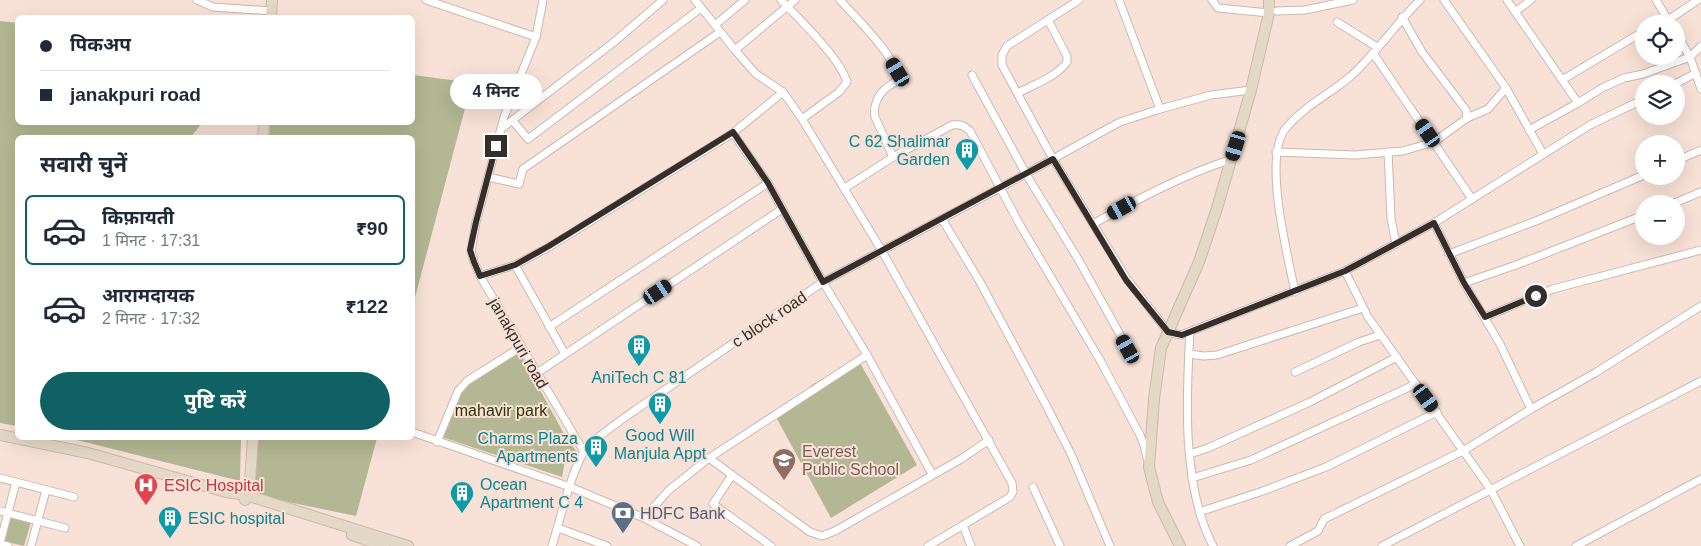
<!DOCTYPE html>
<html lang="hi">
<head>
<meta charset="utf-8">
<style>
	body { margin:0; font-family:Arial,"Noto Sans Devanagari",sans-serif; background:#f2f2f3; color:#1f2937; height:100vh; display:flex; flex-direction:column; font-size:19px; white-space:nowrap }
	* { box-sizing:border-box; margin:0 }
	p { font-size:16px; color:#747a83 }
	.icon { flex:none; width:28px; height:28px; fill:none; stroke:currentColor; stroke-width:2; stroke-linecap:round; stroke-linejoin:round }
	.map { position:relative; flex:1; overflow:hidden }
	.details { position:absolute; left:15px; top:135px; width:400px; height:305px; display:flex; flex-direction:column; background:#fff; border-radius:8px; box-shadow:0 5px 20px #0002 }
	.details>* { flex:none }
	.hud { position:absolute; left:15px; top:15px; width:400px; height:110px; border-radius:8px; box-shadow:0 5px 20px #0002; display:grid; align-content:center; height:110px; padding:0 25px; background:#fff }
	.tools { position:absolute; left:1635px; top:15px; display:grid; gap:10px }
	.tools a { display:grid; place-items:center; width:50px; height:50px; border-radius:50%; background:#fff; box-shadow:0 5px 20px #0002; font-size:25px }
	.end { position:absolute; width:22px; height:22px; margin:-11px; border:6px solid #362e29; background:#fff; box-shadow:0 0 0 2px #fff }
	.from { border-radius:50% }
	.bubble { position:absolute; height:35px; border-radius:18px; background:#fff; box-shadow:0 5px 20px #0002; font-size:16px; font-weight:700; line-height:35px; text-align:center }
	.car { position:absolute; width:15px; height:30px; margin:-15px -8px; border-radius:6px; box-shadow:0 0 4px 1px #0007; background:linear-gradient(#222 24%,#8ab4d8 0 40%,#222 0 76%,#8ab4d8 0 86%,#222 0) }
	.hud b { display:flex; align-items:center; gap:18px; height:48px; font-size:19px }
	.hud b+b { border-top:1px solid #e0e1e3 }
	.hud i { width:12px; height:12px; background:#1f2937 }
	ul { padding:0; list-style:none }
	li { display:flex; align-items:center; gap:15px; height:70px; margin:0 10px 8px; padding:0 15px; border:2px solid transparent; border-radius:8px }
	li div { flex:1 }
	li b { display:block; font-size:19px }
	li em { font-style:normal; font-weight:700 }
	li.current { border-color:#106164 }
	li>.icon { width:45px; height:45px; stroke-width:1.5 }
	h2 { padding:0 25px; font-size:22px; line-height:60px }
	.primary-button { display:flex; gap:10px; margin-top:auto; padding:10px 25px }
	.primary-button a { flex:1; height:58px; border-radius:30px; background:#106164; color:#fff; font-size:20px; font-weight:700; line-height:58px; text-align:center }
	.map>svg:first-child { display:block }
</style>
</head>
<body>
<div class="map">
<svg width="1701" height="546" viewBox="0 0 1701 546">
	<rect width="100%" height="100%" fill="#f8e1d6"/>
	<g fill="#b3b793">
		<path d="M0,21L17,23L18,122L202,123L191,137L18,138L17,426L0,423Z"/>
		<path d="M413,75L466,82L468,97L413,305L412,138L269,137L270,123L412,122Z"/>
		<path d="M517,348L563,432L576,451L565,461L562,477L442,437L452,401L460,383Z"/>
		<path d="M859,361L917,465L831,518L776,417L813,384Z"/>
		<path d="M69,438H241L240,481Z"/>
		<path d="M253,438H377L356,516L264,497L245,489Z"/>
		<path d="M9,517L31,522L24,546L3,541Z"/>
	</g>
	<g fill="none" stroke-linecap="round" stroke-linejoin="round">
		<g stroke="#ceb8ad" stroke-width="9">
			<g id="street">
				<path d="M197,0L213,7L272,11"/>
				<path d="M426,0L536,37"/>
				<path d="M543,0L536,37L504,117L476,222L471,251L474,262L480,276L584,452"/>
				<path d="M695,0L735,50L756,74L783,92L802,119L882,251L1012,483L1013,492L1010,497L928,546"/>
				<path d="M781,0C799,19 840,58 847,82L839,92L802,119"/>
				<path d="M840,0C856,18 896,56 898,79C894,84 889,85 884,90C877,97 873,107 875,117L893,157"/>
				<path d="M1079,0L1007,46L1002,55V65L1053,159L1127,279L1168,332L1181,335L1345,271L1434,223L1590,125L1644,99"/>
				<path d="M1119,0L1160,109"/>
				<path d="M1212,0L1218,8L1269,13"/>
				<path d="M1444,0L1506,88L1543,154"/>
				<path d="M1507,0L1578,103"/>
				<path d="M1656,0L1670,23"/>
				<path d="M1277,11L1305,10L1353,0"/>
				<path d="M1515,12L1531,0"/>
				<path d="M1402,17L1422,52L1466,110L1467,118"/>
				<path d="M1337,22L1377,47"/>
				<path d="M1662,24L1698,0"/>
				<path d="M715,25L745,0"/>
				<path d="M1676,33L1690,57L1701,89"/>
				<path d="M735,50L795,0"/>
				<path d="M1373,53L1472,199"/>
				<path d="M972,75L1026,174L1078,259L1128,349"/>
				<path d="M1562,80L1644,31"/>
				<path d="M1675,84L1696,73"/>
				<path d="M1018,93C1035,84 1056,77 1067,62V56L1048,20"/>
				<path d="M513,121L528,139L701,8"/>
				<path d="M501,129L614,42L663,0"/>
				<path d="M1529,130L1578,103L1602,88L1624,78L1643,74L1690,57L1701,46"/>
				<path d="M733,133L768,183L823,282L867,355L932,474"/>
				<path d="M1276,152L1355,155L1403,151L1434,142L1467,118L1488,109L1506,88"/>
				<path d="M1388,152L1391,218L1396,244"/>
				<path d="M1676,161L1701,150"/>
				<path d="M488,177L519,184L523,169L720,32"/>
				<path d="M845,188L893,157L952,125C960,124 964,125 970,131L1020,225L1100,360L1140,435L1144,445L1147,458"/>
				<path d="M1672,204L1701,192"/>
				<path d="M942,219L980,282L1046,405L1071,454L1110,546"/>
				<path d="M1434,223L1464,283L1500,344L1531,409"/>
				<path d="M1093,224C1138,199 1183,175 1232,159"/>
				<path d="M1449,254L1536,221L1644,175"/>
				<path d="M515,265L565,354"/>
				<path d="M1345,271L1368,317L1491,490L1520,546"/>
				<path d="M480,276L515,265L549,247L733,133L783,92"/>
				<path d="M1464,283L1516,265L1644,215"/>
				<path d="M1295,292C1288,256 1262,157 1286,128C1304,106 1330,94 1351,76C1376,53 1396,24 1420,0"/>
				<path d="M1485,317L1553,289L1701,250"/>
				<path d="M549,327L768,183"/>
				<path d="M1190,332C1186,398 1182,487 1213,546"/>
				<path d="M1189,354L1204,356L1217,355L1363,308"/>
				<path d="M1295,372L1359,342L1380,335"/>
				<path d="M537,373L782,209"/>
				<path d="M412,432L570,487L644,518L697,546"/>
				<path d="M437,442L458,391L467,381L521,347"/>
				<path d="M1190,454L1208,448L1310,402L1397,357"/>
				<path d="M709,458L810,532L822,536L835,531L961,459L989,440"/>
				<path d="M732,475L713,504L771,546"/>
				<path d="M0,478L74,497"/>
				<path d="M1192,478L1251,460L1416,384"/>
				<path d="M1033,487L1060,546"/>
				<path d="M0,511L65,528"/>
				<path d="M1199,512L1260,492L1326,467L1437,412"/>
				<path d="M644,518L669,490L709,458L867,355"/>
				<path d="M963,525L971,546"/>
				<path d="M558,528L607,546"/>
				<path d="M0,543L16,482"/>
				<path d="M0,544L8,546"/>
				<path d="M31,546L46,490"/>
				<path d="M552,546C561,517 569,479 583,453C590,441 621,420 634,411L823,282L1000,188L1107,129L1120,122L1160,109L1211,95L1251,90"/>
				<path d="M1290,546L1318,531L1324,519L1463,451L1531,409L1595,373L1701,306"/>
				<path d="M1382,546L1701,381"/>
				<path d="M1576,546L1701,479"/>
			</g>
		</g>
		<g stroke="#ceb8ad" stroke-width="12">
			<g id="secondary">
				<path d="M271,18L272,0"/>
				<path d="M263,138L264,122"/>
				<path d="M0,435L88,453L226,492L246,495L408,546"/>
				<path d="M245,500L250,481L253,438"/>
				<path d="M352,535L384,546"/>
				<path d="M1180,546L1158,502L1149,467L1154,399L1161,348L1199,262L1218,205L1251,90L1269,13V0"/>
			</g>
		</g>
		<use href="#street" stroke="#fff" stroke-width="7"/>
		<use href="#secondary" stroke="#e4d9c7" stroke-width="10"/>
	</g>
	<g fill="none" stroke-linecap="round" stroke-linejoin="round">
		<path stroke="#362e29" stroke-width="6" d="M496,146L476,222L470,250L474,262L480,276L515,265L549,246L733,132L768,183L823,282L1053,159L1126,280L1168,332L1182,335L1345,271L1434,223L1464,283L1485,317L1536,296"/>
	</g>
	<defs>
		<g id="building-pin" transform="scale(1.25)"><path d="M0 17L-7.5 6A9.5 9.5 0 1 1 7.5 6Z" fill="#0f9aa8" stroke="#f8e1d6"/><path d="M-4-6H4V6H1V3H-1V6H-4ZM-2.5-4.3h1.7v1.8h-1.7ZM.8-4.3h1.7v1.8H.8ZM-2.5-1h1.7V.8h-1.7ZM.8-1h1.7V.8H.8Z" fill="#fff"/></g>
		<g id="school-pin" transform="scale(1.25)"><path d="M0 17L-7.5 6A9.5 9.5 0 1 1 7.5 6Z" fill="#8d6e63" stroke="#f8e1d6"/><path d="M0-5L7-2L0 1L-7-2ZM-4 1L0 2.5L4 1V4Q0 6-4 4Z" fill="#fff"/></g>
		<g id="hospital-pin" transform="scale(1.25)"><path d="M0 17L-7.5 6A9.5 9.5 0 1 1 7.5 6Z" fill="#e0444e" stroke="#f8e1d6"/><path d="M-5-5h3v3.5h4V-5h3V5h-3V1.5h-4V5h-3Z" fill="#fff"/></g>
		<g id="bank-pin" transform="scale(1.25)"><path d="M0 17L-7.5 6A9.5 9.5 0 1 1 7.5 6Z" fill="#5c6f8a" stroke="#f8e1d6"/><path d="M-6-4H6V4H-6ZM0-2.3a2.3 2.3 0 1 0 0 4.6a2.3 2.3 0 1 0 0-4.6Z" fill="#fff"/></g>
	</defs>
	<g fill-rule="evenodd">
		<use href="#building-pin" x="967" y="150"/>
		<use href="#building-pin" x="639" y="346"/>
		<use href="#building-pin" x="660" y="404"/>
		<use href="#building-pin" x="596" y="447"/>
		<use href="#school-pin" x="784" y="460"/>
		<use href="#hospital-pin" x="146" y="485"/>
		<use href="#building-pin" x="462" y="493"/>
		<use href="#bank-pin" x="623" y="513"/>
		<use href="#building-pin" x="170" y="518"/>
	</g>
	<g text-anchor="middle" stroke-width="4" stroke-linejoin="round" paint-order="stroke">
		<g font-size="16" fill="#0d838f" stroke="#f8e1d6" text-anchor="end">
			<text x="950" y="147">C 62 Shalimar<tspan x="950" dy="18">Garden</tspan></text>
			<text x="639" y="383" text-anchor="middle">AniTech C 81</text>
			<text x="660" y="441" text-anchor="middle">Good Will<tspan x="660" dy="18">Manjula Appt</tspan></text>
			<text x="578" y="444">Charms Plaza<tspan x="578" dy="18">Apartments</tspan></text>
			<text x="480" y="490" text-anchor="start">Ocean<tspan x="480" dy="18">Apartment C 4</tspan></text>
			<text x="188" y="524" text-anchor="start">ESIC hospital</text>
		</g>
		<g font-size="16" fill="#362e29" stroke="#f8e1d6">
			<text transform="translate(769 319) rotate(-34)" y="6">c block road</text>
			<text transform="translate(519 343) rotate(60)" y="6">janakpuri road</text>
		</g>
		<g font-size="16" fill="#323501" stroke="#f8e1d6">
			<text x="501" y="416">mahavir park</text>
		</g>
		<g font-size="16" fill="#785e54" stroke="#f8e1d6" text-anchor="start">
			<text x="802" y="457">Everest<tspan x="802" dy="18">Public School</tspan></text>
		</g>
		<g font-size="16" fill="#be3a42" stroke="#f8e1d6" text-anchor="start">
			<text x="164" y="491">ESIC Hospital</text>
		</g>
		<g font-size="16" fill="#4e5e75" stroke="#f8e1d6" text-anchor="start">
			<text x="640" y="519">HDFC Bank</text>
		</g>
	</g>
</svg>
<div class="tools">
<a><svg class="icon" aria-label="locate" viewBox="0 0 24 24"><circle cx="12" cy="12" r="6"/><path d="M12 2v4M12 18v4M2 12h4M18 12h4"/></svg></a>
<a><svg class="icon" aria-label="layers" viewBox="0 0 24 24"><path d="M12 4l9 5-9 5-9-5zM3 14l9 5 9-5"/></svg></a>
<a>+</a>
<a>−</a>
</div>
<i class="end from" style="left:1536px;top:296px"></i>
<i class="end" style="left:496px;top:146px"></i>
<div class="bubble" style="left:450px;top:74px;width:92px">4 मिनट</div>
<i class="car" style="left:898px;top:72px;rotate:329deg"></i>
<i class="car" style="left:1428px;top:133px;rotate:325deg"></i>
<i class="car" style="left:1236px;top:146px;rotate:197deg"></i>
<i class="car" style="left:1122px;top:208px;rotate:241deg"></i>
<i class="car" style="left:658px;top:292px;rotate:56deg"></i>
<i class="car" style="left:1128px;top:349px;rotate:331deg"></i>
<i class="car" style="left:1426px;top:398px;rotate:144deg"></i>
<div class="hud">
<b><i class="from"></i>पिकअप</b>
<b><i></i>janakpuri road</b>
</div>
<section class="details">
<h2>सवारी चुनें</h2>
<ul>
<li class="current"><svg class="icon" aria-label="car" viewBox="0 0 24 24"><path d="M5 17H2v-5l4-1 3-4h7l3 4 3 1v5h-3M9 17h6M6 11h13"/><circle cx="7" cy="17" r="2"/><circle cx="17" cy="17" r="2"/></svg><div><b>किफ़ायती</b><p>1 मिनट · 17:31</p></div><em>₹90</em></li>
<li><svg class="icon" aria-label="car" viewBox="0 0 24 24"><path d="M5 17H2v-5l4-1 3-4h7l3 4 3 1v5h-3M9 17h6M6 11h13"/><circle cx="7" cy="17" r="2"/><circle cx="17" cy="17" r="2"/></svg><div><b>आरामदायक</b><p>2 मिनट · 17:32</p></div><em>₹122</em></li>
</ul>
<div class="primary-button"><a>पुष्टि करें</a></div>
</section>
</div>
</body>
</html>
